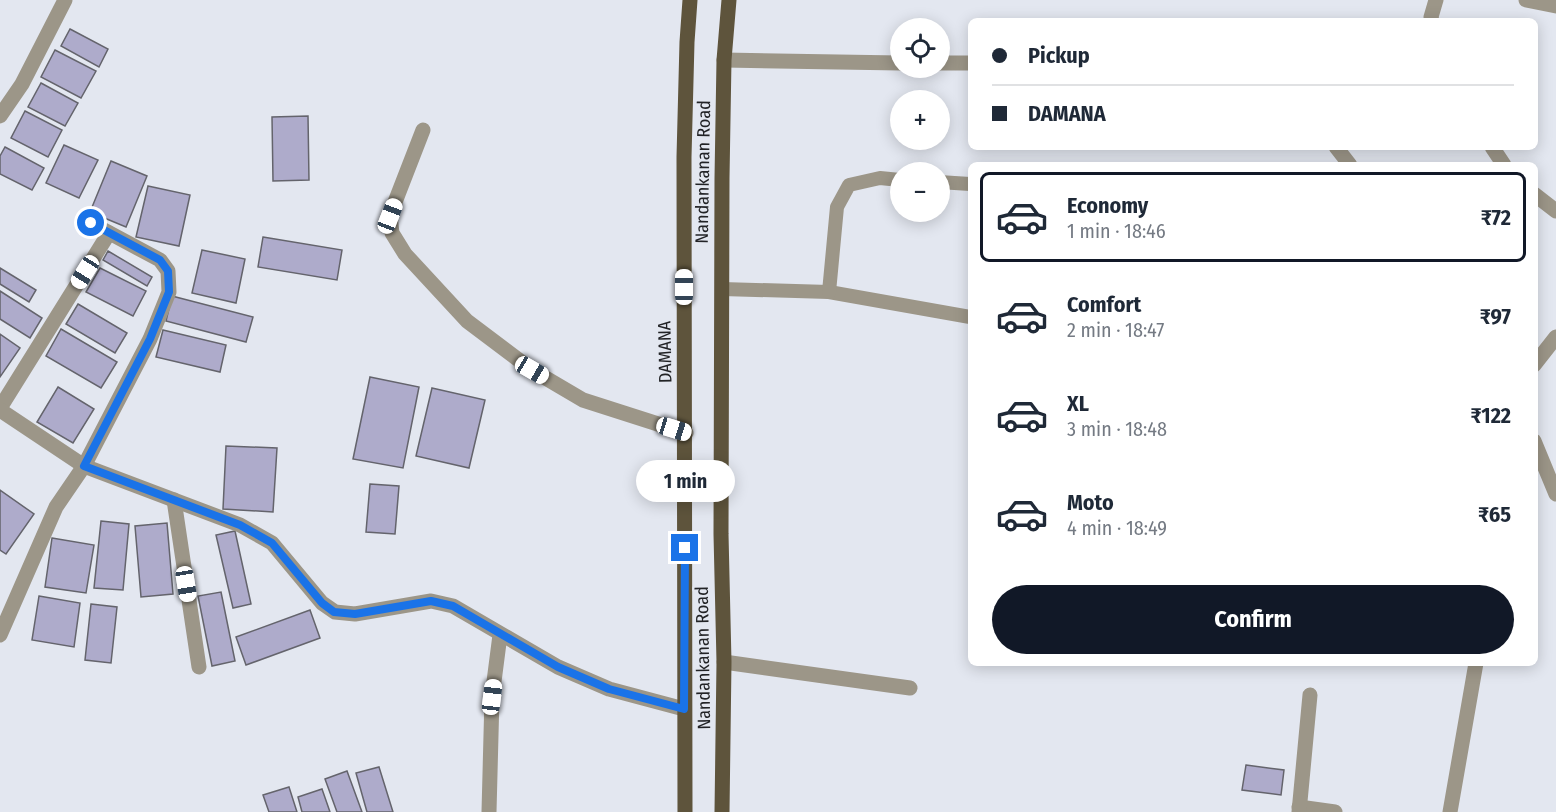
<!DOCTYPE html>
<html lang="en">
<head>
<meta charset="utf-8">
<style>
	body { margin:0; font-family:"Fira Sans Condensed",sans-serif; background:#f2f2f3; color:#1f2937; height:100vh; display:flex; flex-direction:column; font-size:22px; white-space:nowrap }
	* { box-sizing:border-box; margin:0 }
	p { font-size:20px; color:#747a83 }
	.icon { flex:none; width:33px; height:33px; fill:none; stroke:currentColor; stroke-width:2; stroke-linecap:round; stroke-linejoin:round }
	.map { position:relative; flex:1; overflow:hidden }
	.panel { position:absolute; left:968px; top:162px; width:570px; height:504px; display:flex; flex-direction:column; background:#fff; border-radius:9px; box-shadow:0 3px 15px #0003 }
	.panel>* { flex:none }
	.hud { position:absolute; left:968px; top:18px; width:570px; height:132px; border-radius:9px; box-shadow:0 3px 15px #0003; display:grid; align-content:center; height:132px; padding:0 24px; background:#fff }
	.fabs { position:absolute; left:890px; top:18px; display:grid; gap:12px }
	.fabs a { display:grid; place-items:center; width:60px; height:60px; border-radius:50%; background:#fff; box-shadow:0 3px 15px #0003; font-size:30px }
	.end { position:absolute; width:27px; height:27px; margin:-14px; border:8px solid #1a73e8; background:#fff; box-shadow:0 0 0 3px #fff }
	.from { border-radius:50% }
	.bubble { position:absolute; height:42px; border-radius:21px; background:#fff; box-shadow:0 3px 15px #0003; font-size:20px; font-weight:700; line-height:42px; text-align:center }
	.car { position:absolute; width:18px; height:36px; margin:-18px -9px; border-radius:8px; box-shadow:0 0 4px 2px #0007; background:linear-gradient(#fff 24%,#345 0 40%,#fff 0 76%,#345 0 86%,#fff 0) }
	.hud b { display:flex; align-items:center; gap:21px; height:57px; font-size:22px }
	.hud b+b { border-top:2px solid #e0e1e3 }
	.hud i { width:15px; height:15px; background:#1f2937 }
	ul { padding:10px 0 0; list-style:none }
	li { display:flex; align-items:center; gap:18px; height:90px; margin:0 12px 9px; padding:0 12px; border:3px solid transparent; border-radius:9px }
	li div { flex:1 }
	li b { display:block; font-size:22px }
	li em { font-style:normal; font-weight:700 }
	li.on { border-color:#111827 }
	li>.icon { width:54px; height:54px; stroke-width:1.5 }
	.cta { display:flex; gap:12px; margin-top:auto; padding:12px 24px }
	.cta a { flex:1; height:69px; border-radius:36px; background:#111827; color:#fff; font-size:24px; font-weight:700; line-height:69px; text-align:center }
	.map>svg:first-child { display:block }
</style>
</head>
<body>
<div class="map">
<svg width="1556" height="812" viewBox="0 0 1556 812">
	<rect width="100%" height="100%" fill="#e3e7f0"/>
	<g fill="#aeabcb" stroke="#64646c" stroke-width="1.5">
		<path d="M70,29L108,49L99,67L61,46Z"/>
		<path d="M55,50L96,71L81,98L41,77Z"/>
		<path d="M41,83L78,103L65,126L28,107Z"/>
		<path d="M25,111L62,130L48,157L11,138Z"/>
		<path d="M308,116L309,180L273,181L272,117Z"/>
		<path d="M64,145L98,160L79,198L46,183Z"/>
		<path d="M5,147L44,168L32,190L0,174V156Z"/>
		<path d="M111,161L147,176L126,227L90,212Z"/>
		<path d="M148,186L190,195L179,246L136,237Z"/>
		<path d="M263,237L342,250L337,280L258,267Z"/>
		<path d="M202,250L245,259L236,303L192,293Z"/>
		<path d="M108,251L152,277L147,286L103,260Z"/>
		<path d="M0,268L36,290L29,302L0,284Z"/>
		<path d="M100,268L146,291L133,316L86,292Z"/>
		<path d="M0,291L42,318L30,338L0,319Z"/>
		<path d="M172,296L253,317L246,342L166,321Z"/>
		<path d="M78,304L127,333L115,353L66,324Z"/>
		<path d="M61,329L117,362L101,388L46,356Z"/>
		<path d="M163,330L226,345L220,372L156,357Z"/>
		<path d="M0,334L20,348L0,377Z"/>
		<path d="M370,377L419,387L403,468L353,459Z"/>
		<path d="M58,387L94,409L73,443L37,422Z"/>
		<path d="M432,388L485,400L469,468L416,456Z"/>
		<path d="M226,446L277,448L273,512L223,509Z"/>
		<path d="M370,484L399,486L395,534L366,532Z"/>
		<path d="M0,490L34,514L6,554L0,550Z"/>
		<path d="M101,521L129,524L123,590L94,588Z"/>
		<path d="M167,523L173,594L141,597L135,526Z"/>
		<path d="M235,531L251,604L233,608L216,535Z"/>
		<path d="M52,538L94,545L86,593L45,587Z"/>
		<path d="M221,592L235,661L212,666L198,596Z"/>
		<path d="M39,596L80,603L74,647L32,640Z"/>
		<path d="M91,604L117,607L111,663L85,660Z"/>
		<path d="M310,610L320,638L246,665L236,637Z"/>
		<path d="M1246,765L1284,770L1281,795L1242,790Z"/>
		<path d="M379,767L393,812H367L356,773Z"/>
		<path d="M347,771L362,812H337L325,779Z"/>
		<path d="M289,787L297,812H269L263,795Z"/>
		<path d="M322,789L330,812H302L298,797Z"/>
	</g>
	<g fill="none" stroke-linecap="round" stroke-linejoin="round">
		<g stroke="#9c9688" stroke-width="14">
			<path d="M939,182L970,184"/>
			<path d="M722,289L829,292L970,317"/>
			<path d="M829,292L837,207L849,185L880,178L900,180"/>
		</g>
		<g stroke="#9c9688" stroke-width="15">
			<path d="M1526,0L1556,6"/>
			<path d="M1432,21L1431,17L1436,0"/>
			<path d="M724,60L900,63"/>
			<path d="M939,63H970"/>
			<path d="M0,116L22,84L65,0"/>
			<path d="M423,130L390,215L392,233L405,254L467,321L532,370L583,400L686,433"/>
			<path d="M1336,147L1350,165"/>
			<path d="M1492,147L1504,165"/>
			<path d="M1534,194L1556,211"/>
			<path d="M1534,365L1556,337"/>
			<path d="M0,408L109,233"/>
			<path d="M0,410L84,466L240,525L272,543L322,603L335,612L355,614L431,601L453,606L558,667L609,689L684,709"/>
			<path d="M1534,441L1556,494"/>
			<path d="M174,500L199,667"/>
			<path d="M0,635L56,507L84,466L150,339L169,292L168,271L160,260L91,223"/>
			<path d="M724,662L910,688"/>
			<path d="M1299,807L1335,812"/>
			<path d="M489,812L492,697L500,635"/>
			<path d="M1299,812L1310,695"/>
			<path d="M1450,812L1476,663"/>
		</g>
		<g stroke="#5e543c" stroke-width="15">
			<path d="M685,812L684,157L687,42L690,0"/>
			<path d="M722,812L724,662L721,534L722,178L724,60L729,0"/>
		</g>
	</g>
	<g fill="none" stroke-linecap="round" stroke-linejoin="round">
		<path stroke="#1a73e8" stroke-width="8" d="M91,223L160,260L168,271L169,292L150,339L84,466L240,525L272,543L322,603L334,612L355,614L431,601L453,606L558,667L609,689L684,709L685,548"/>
	</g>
	<g text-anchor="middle" stroke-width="4.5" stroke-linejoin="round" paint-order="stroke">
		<g font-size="18" fill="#222326" stroke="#e3e7f0">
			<text transform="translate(703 172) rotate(-89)" y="6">Nandankanan Road</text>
			<text transform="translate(665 352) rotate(-91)" y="6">DAMANA</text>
			<text transform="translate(703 658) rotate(-91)" y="6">Nandankanan Road</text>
		</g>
	</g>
</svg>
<div class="fabs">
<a><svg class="icon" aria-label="locate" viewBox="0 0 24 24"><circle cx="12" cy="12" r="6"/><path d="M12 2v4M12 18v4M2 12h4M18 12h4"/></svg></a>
<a>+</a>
<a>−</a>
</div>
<i class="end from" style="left:91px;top:223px"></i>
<i class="end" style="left:685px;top:548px"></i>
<div class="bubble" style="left:636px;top:460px;width:99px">1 min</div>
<i class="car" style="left:390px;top:216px;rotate:21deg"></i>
<i class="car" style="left:85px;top:272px;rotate:212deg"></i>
<i class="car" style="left:684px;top:287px;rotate:0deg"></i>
<i class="car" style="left:532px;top:370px;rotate:120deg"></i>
<i class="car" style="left:674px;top:429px;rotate:107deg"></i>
<i class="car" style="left:186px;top:584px;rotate:171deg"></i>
<i class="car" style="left:492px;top:697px;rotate:7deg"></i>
<div class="hud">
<b><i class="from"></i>Pickup</b>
<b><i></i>DAMANA</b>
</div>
<section class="panel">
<ul>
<li class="on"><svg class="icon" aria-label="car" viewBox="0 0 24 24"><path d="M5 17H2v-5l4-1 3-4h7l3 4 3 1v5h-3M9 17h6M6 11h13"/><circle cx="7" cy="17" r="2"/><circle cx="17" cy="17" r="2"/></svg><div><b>Economy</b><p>1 min · 18:46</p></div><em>₹72</em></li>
<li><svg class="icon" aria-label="car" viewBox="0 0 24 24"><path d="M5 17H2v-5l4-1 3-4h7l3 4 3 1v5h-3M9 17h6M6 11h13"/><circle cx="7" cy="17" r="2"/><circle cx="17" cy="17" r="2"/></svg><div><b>Comfort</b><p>2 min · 18:47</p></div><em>₹97</em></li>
<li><svg class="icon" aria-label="car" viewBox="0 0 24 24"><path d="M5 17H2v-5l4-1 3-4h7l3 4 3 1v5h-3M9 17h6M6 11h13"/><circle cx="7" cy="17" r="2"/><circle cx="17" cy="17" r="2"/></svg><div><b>XL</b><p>3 min · 18:48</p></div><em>₹122</em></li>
<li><svg class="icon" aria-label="car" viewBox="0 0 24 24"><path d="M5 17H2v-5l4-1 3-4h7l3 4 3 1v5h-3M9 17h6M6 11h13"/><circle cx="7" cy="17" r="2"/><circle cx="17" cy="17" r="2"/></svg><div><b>Moto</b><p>4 min · 18:49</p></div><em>₹65</em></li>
</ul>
<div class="cta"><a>Confirm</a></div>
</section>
</div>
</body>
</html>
